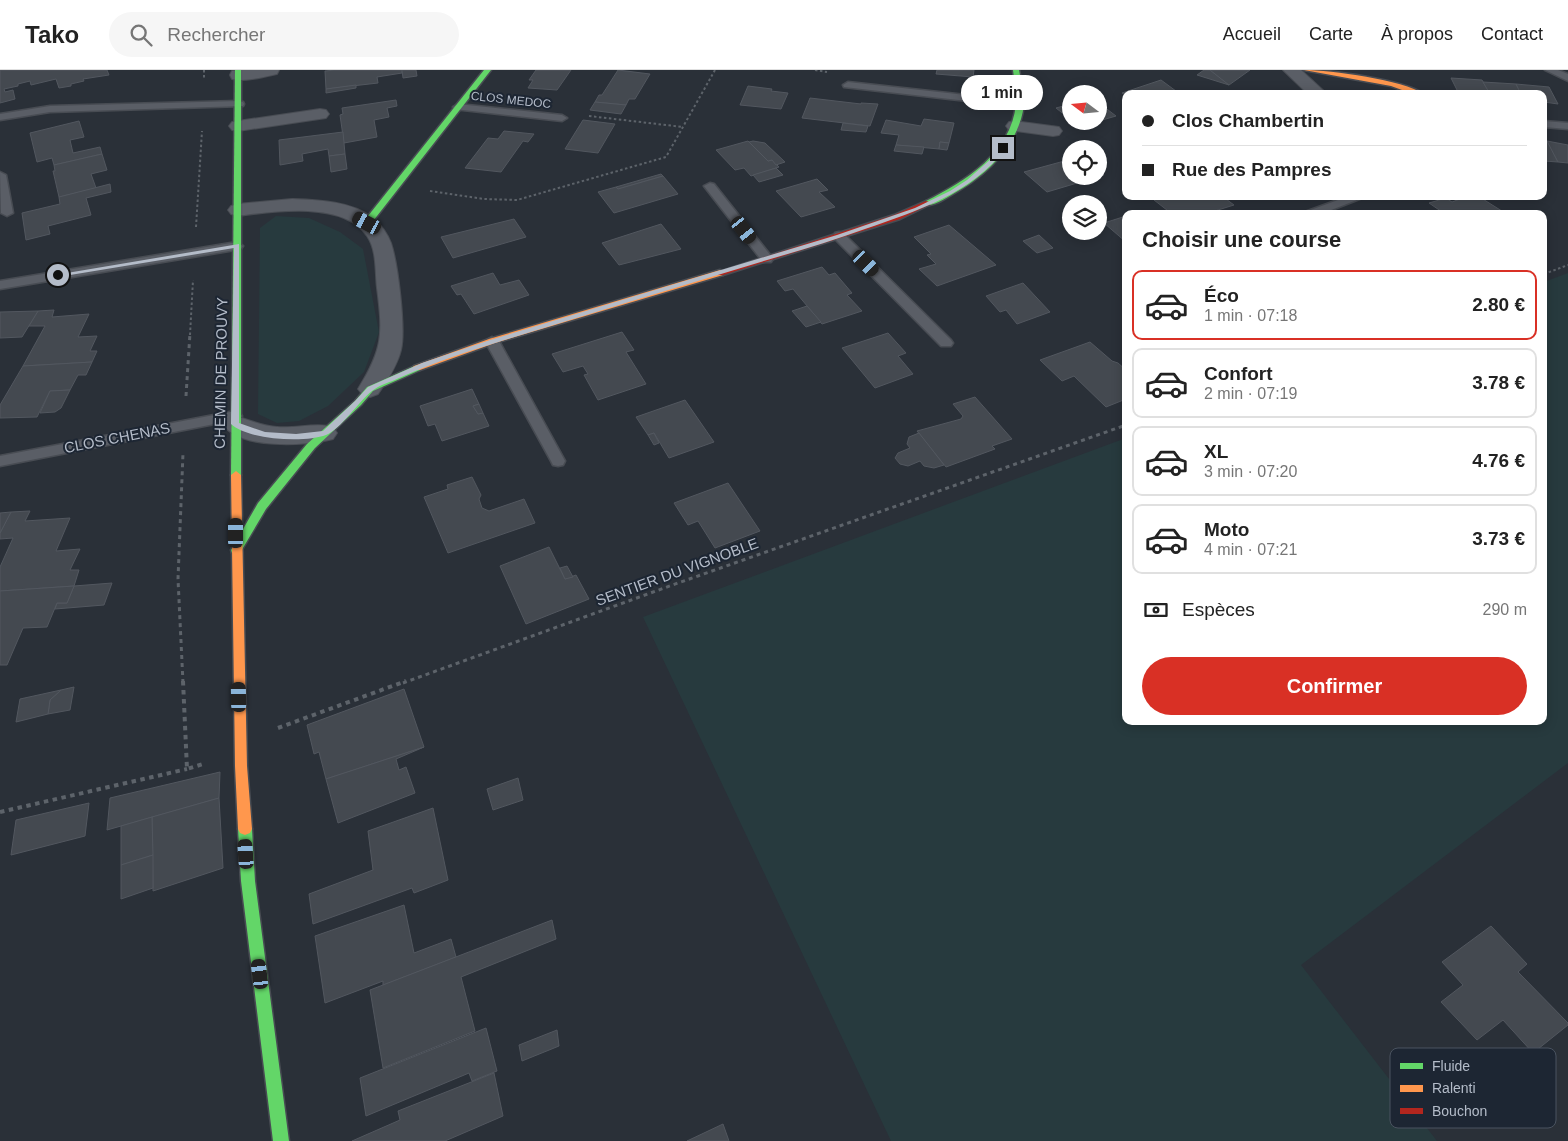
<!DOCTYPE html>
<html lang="fr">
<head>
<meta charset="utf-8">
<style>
	body { margin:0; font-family:Arial,sans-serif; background:#f6f6f6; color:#222; height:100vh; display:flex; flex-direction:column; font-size:19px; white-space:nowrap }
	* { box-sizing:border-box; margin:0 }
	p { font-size:16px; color:#767676 }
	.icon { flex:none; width:28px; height:28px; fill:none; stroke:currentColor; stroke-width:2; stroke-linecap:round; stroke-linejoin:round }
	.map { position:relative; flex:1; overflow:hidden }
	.drawer { position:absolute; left:1122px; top:140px; width:425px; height:515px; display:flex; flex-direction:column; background:#fff; border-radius:10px; box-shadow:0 2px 12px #0003 }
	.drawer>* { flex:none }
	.hud { position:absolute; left:1122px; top:20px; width:425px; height:110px; border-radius:10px; box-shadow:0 2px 12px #0003; display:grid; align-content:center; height:110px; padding:0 20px; background:#fff }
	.needle { width:32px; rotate:286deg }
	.controls { position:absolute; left:1062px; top:15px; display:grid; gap:10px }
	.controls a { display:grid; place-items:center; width:45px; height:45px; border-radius:50%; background:#fff; box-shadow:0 2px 12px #0003; font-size:25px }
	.end { position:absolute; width:22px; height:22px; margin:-11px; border:6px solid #b4bcc9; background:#111; box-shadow:0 0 0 2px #111 }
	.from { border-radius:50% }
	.bubble { position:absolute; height:35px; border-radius:18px; background:#fff; box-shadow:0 2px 12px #0003; font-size:16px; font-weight:700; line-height:35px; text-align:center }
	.car { position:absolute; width:15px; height:30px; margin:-15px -8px; border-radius:6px; box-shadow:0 0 4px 1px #0007; background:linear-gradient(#222 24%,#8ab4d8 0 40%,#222 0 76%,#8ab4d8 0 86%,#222 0) }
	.hud b { display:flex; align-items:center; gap:18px; height:48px; font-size:19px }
	.hud b+b { border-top:1px solid #e0e0e0 }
	.hud i { width:12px; height:12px; background:#222 }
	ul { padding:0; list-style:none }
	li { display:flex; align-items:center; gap:15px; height:70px; margin:0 10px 8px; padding:0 10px; border:2px solid #e0e0e0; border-radius:10px }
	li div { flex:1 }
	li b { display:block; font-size:19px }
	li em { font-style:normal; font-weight:700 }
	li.active { border-color:#d93025 }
	li>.icon { width:45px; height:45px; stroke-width:1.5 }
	h2 { padding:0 20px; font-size:22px; line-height:60px }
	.pay { display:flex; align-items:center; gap:12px; height:55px; padding:0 20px; font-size:19px }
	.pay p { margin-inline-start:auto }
	.cta { display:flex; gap:10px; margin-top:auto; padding:10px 20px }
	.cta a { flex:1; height:58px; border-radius:30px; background:#d93025; color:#fff; font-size:20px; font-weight:700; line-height:58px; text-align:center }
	header { display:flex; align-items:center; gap:30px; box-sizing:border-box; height:70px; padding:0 25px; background:#fff; border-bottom:1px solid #e0e0e0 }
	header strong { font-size:24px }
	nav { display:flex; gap:28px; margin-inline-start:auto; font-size:18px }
	.search { width:350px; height:45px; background:#f6f6f6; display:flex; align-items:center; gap:12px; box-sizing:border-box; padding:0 18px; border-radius:28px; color:#767676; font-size:19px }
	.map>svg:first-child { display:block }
</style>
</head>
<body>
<header>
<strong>Tako</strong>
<div class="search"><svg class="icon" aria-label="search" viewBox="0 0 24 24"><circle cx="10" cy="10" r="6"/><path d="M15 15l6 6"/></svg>Rechercher</div>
<nav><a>Accueil</a><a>Carte</a><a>À propos</a><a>Contact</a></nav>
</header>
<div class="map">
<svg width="1568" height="1071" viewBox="0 0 1568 1071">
	<rect width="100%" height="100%" fill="#2a3038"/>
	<g fill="#273a3e">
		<path d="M276,146L309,148L340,162L363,179L379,262L364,302L328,336L299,351L277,353L258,344L260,158Z"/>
		<path d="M1568,203V693L1301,895L1437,1071H891L643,547L1126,368V651H1544V212Z"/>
	</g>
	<g fill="#444950" stroke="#52575f">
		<path d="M0,0H107L109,5L83,9L84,11L71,14V16L59,18L56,9L31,15L30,11L18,14V16L4,19L5,22L13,20L15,29L0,33Z"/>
		<path d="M335,0H402V3L377,7L378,13L326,19L325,1Z"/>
		<path d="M402,0H416L417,6L403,8Z"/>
		<path d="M536,0H571L557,20L528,18L533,10H529Z"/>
		<path d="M618,0L650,4L635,29H629L626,35L595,32L599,25H602Z"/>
		<path d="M937,0H974L973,7L936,4Z"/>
		<path d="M1204,0H1210L1229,15L1197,5Z"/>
		<path d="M1210,0H1250L1229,15Z"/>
		<path d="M1451,8L1482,10L1490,24H1459Z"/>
		<path d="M1161,10L1180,24H1126V26L1122,23Z"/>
		<path d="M1483,12L1516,14L1521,24H1490Z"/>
		<path d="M1516,14L1549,17L1558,34L1544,32V24H1521Z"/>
		<path d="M356,15V18L326,23V19Z"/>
		<path d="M748,16L772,19L771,21L788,23L781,39L740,35Z"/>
		<path d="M810,28L861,34V33L878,34L870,56L802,48Z"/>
		<path d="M396,30L397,36L387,38L389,47L374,50L377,67L344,73L340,45L343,44L342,38Z"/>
		<path d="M595,32L626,35L621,44L590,40Z"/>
		<path d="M1099,33L1116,46L1099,51Z"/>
		<path d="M1067,35L1071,37V50L1056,38Z"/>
		<path d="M924,49L954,53L949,73L940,72L939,79L896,75L899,65L881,63L886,50L921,56Z"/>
		<path d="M583,50L615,54L598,83L565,79Z"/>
		<path d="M79,51L84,67L70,70L73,83L100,77L102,84L54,95L52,88L37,92L30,63Z"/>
		<path d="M1073,51H1097L1079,56Z"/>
		<path d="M843,53L868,56L866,62L841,60Z"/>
		<path d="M504,61L534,64L528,72L523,71L501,102L465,98L488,68L498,69Z"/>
		<path d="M343,62L345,84L329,86L328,79L302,84L303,91L280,95L279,70Z"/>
		<path d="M748,71L768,91L772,90L779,97L751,106L744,98L735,100L716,80Z"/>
		<path d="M753,71L765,73L785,92L776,95L772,90L768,91L749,72Z"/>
		<path d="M1544,71H1547L1558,92L1544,91Z"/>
		<path d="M1547,71L1568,75V93L1558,92Z"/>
		<path d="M940,72L949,73L947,80L939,79Z"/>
		<path d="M896,75L924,77L922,84L894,81Z"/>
		<path d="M102,84L107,100L91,104L96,118L59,127L53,101H55L54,95Z"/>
		<path d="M345,84L347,99L331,102L329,86Z"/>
		<path d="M1071,86V106H1099V101L1104,105L1047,122L1024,102L1068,90L1064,88Z"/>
		<path d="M776,98L783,105L759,112L753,105Z"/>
		<path d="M661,104L663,106L618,119L616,117Z"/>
		<path d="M663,106L678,124L614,143L598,122L616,117L618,119Z"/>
		<path d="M817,109L828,120L819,122L835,137L801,147L776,121Z"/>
		<path d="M110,114L111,122L86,128L91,145L48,156L50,164L26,170L22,143L60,134L59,127Z"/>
		<path d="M1166,126H1222L1234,135L1205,144H1172L1154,130Z"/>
		<path d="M1468,126H1478L1505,143L1445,144L1429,133L1446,128L1452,132Z"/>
		<path d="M1126,146V172L1104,153Z"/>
		<path d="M514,149L526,167L453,188L441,167Z"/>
		<path d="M661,154L681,179L619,195L602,173Z"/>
		<path d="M949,155L996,195L937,216L919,199L936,194L927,185L931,184L914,167Z"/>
		<path d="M1039,165L1053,178L1037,183L1023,171Z"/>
		<path d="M822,197L829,205L835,203L852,223L847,225L862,241L822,254L793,219L785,221L777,211Z"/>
		<path d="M493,203L500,215L519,210L529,225L474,244L461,224L457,225L451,216Z"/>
		<path d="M1023,213L1050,242L1017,254L1006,240L1000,242L986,226Z"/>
		<path d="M807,236L821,252L806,257L792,241Z"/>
		<path d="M54,240L52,247L89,244L78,267L97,266L90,281H97L92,292L23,296L45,256H29L38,241Z"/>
		<path d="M38,241L22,267L0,268V242Z"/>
		<path d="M622,262L634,280L626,282L646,314L598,330L584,305L588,304L583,296L563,302L552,284Z"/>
		<path d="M888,263L906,283L898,286L913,304L875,318L842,278Z"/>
		<path d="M1090,272L1112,291L1118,293L1126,300V329L1106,337L1074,306L1062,311L1040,290Z"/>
		<path d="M92,292L86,305H78L70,320L50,321L37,347L0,348V335L23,296Z"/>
		<path d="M472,319L479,334L473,336L478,344L483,343L489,356L442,371L435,354L428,356L420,336Z"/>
		<path d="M70,320L61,338L55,342L40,343L50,321Z"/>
		<path d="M975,327L1012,369L992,376L995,379L946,397L917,361L961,349L963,346L953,334Z"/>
		<path d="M685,330L714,372L669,388L654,363L648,365L636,347Z"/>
		<path d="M479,334L483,343L478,344L473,336Z"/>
		<path d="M654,363L659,373L654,375L648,365Z"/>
		<path d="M919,363L944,395L934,398L924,396L920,391L908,396L900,394L895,388L898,383L910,378L907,374L909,367Z"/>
		<path d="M472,407L481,425L479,429L482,438L489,441L524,429L535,453L448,483L424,427L448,419L447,415Z"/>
		<path d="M728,413L760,461L715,478L698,451L688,455L674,433Z"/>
		<path d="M30,441L25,451L70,448L56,481L80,479L70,500H79L74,516L0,521V497L13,468L0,469V463L11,442Z"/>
		<path d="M11,442L0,463V443Z"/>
		<path d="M549,477L565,509L576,505L589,529L526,554L500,496Z"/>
		<path d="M567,496L573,507L565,509L560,498Z"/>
		<path d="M112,513L104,535L55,539L57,533H67L74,516Z"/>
		<path d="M74,516L67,533H57L47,557L23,558L7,595H0V521Z"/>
		<path d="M74,617L70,640L48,644L50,630L61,620Z"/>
		<path d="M404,619L424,677L326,709L319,682L314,684L307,655Z"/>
		<path d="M61,620L50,630L48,644L16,652L20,629Z"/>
		<path d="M424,677L396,689L399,700L406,697L415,723L338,753L326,709Z"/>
		<path d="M220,702L219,728L107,760L110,728Z"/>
		<path d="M518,708L523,730L493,740L487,719Z"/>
		<path d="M219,728L223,798L153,821L152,747Z"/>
		<path d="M89,733L85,766L11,785L16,750Z"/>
		<path d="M433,738L448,810L414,823L412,818L313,854L309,824L373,800L368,761Z"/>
		<path d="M152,747L153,785L121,795V756Z"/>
		<path d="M153,785V818L121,829V795Z"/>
		<path d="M404,835L414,883L451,869L456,887L383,915V911L325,933L315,866Z"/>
		<path d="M552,850L556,869L461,907L475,961L383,998L370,920Z"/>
		<path d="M1491,856L1527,894L1518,902L1568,953V955L1533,983L1503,950L1477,970L1441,932L1463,915L1442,892Z"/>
		<path d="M486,958L497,1001L472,1011L469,1003L366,1046L360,1008Z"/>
		<path d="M557,960L559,976L522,991L519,975Z"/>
		<path d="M494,1003L503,1046L445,1071H352L400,1050L398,1041Z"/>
		<path d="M723,1054L729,1071H687Z"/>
	</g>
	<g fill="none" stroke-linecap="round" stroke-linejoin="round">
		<g stroke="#484c53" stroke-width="3">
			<g id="lane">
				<path d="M1545,0H1558L1568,4V11Z"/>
				<path d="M848,12L1020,31L1025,34L1020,37L844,17L843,15Z"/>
				<path d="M239,31L243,32L244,34L243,36L50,42L0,50V44L50,36Z"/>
				<path d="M458,34L562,45L567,48L562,51L454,39L453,37Z"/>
				<path d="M1544,51L1568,53V59L1544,57Z"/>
				<path d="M0,102L6,105L13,143L7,146L1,143Z"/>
				<path d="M710,113L714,114L771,186L773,189L771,192H763L704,116Z"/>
				<path d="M1349,126H1367L1321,144H1303L1305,142Z"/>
				<path d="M839,162L843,163L951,270L953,273L951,276H941L835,169L833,166L835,163Z"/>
				<path d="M237,172L243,176L241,179L0,219V211Z"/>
				<path d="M492,267L499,271L565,391L563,395L558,396L553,395L551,391L485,271Z"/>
				<path d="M235,341L240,343L242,346L240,349L0,396V386Z"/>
			</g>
		</g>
		<g stroke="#484c53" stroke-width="2">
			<g id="street">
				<path d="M238,0H279L277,4C264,7 245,12 232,9L230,5L232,1Z"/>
				<path d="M1283,0H1301L1327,24H1308Z"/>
				<path d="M320,39L326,40L329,44L326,48L238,61L232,60L229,56L232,52L238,51Z"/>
				<path d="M1015,51L1059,57L1062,61L1059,65L1053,66L1009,60L1006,56L1009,52Z"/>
				<path d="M292,129C318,130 352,131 373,148C381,154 388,165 391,173C398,194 406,259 401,280C397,296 387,311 378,324L370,327L362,324L358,319C383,279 383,264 377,218C375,202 377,180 367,166C344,131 274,141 238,146L231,144L228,140L231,136L238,134Z"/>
				<path d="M235,346C250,350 262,356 277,357C296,359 316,352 333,357L337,363L333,369C308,376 238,380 223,354L227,348Z"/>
			</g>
		</g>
		<g stroke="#484c53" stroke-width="3">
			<g id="fast">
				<path d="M235,0H241V405L236,409L231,405Z"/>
				<path d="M484,0H491L370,155H364V151Z"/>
				<path d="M1013,0H1019C1021,11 1025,23 1024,35C1019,73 990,102 958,121C949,126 936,136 926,135V131C966,111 1011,83 1016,34C1018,23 1014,11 1013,0Z"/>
				<path d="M417,295L420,296V300L373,321L361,335L315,378L266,439L240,483H232L231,480L258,433L307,374L355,331L367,317Z"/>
				<path d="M245,753L250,755L252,759L255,811L289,1071H273L241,811L238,759L240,755Z"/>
			</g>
		</g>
		<g stroke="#484c53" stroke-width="3">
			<g id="slow">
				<path d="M1304,0C1331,0 1403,10 1424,24H1413L1391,16Z"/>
				<path d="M720,200L723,201V205L495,273L420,300H414L412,298L414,296L489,269Z"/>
				<path d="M236,401L241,405L247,696L252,759L250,763L245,765L240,763L238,759L235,696L231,405Z"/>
			</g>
		</g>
		<g stroke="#484c53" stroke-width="3">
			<path id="jam" d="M926,131L933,133L900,149L723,205H717L716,203L894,145Z"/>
		</g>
		<g stroke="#5d636a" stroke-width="2" stroke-dasharray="2.5 2.5" stroke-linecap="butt">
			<path d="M204,0V9"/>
			<path d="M815,0L827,2"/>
			<path d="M589,46L683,57"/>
			<path d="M430,121L484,129L517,130L666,87L715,0"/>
			<path d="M196,157L202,61"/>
			<path d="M1544,204L1568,195"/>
			<path d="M190,265L193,210"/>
		</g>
		<g stroke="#5d636a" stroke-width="3" stroke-dasharray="4 4" stroke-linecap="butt">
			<path d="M186,326L190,263"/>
			<path d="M183,613L178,509L183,383"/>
			<path d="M403,613L678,513L1126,355"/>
		</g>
		<g stroke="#5d636a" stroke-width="4" stroke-dasharray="4.5 4.5" stroke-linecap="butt">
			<path d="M183,611L187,699L203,694"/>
			<path d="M278,658L406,611"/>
			<path d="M0,742L187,699"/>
		</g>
		<use href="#lane" fill="#5a5e66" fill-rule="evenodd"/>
		<use href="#street" fill="#5a5e66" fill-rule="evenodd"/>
		<use href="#fast" fill="#63d668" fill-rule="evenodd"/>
		<use href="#slow" fill="#ff974d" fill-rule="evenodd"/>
		<use href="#jam" fill="#b3261e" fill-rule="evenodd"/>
	</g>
	<path fill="#b4bcc9" d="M1001,76L1006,78C971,124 917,141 865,159C821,175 776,187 731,201C657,223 584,246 511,268C473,280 435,292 399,308C391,312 379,315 372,321C359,331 341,359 326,365C305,373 248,370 231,354L234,178L58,207L55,205L239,174V353L265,362L296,364L323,361L355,331L368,317L422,293L490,270L837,165L915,138L950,121L967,110L992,88Z"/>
	<g text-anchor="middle" stroke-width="4" stroke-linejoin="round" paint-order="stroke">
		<g font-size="12" fill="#b4bcc9" stroke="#1d2633">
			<text transform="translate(511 30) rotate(6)" y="4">CLOS MEDOC</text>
		</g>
		<g font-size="15" fill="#b4bcc9" stroke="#1d2633">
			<text transform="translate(221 303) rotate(-89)" y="5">CHEMIN DE PROUVY</text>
			<text transform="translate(117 368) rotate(-11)" y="5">CLOS CHENAS</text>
			<text transform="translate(677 502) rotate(-20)" y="5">SENTIER DU VIGNOBLE</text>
		</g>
	</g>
	<rect x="1390" y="978" width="166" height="80" rx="8" fill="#1d2633" stroke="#4a5360" stroke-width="1"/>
	<rect x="1400" y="993" width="23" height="6" fill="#63d668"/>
	<rect x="1400" y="1015" width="23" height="7" fill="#ff974d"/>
	<rect x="1400" y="1038" width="23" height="6" fill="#b3261e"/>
	<g font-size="14" fill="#b4bcc9">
		<text x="1432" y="1001">Fluide</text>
		<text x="1432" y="1023">Ralenti</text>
		<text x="1432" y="1046">Bouchon</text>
	</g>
</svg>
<div class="controls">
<a><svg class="needle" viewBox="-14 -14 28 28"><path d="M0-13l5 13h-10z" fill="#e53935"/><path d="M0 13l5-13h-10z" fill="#767676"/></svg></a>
<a><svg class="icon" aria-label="locate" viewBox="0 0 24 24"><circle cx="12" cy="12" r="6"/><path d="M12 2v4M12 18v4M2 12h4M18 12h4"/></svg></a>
<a><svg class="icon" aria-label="layers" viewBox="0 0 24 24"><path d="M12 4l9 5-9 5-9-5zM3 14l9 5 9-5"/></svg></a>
</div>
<i class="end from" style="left:58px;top:205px"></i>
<i class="end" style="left:1003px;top:78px"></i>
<div class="bubble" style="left:961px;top:5px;width:82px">1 min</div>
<i class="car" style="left:367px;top:153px;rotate:298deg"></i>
<i class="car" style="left:744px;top:160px;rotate:142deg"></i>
<i class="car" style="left:866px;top:193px;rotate:135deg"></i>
<i class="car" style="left:236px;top:463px;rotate:0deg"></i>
<i class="car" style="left:239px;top:627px;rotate:359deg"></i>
<i class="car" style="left:246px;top:784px;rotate:356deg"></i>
<i class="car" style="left:260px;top:904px;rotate:353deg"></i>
<div class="hud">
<b><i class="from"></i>Clos Chambertin</b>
<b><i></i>Rue des Pampres</b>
</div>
<section class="drawer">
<h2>Choisir une course</h2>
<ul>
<li class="active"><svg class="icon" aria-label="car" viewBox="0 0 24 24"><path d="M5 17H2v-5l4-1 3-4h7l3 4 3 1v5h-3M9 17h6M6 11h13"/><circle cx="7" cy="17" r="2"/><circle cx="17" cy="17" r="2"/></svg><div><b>Éco</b><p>1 min · 07:18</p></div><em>2.80 €</em></li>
<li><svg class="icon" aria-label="car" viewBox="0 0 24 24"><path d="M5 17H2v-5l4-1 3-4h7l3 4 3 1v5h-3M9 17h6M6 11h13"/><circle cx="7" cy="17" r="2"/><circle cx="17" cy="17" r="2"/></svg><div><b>Confort</b><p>2 min · 07:19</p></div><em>3.78 €</em></li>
<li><svg class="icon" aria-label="car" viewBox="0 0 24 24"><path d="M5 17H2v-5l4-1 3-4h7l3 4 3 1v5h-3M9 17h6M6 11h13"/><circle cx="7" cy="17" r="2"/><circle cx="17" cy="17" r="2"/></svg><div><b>XL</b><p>3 min · 07:20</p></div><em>4.76 €</em></li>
<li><svg class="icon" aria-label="car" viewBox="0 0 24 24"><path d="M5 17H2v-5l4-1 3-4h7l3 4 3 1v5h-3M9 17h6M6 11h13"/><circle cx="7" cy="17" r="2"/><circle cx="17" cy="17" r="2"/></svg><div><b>Moto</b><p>4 min · 07:21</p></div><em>3.73 €</em></li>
</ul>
<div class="pay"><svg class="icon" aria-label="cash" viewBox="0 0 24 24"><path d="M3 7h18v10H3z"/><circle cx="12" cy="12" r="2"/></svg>Espèces<p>290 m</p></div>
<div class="cta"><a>Confirmer</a></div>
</section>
</div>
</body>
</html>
